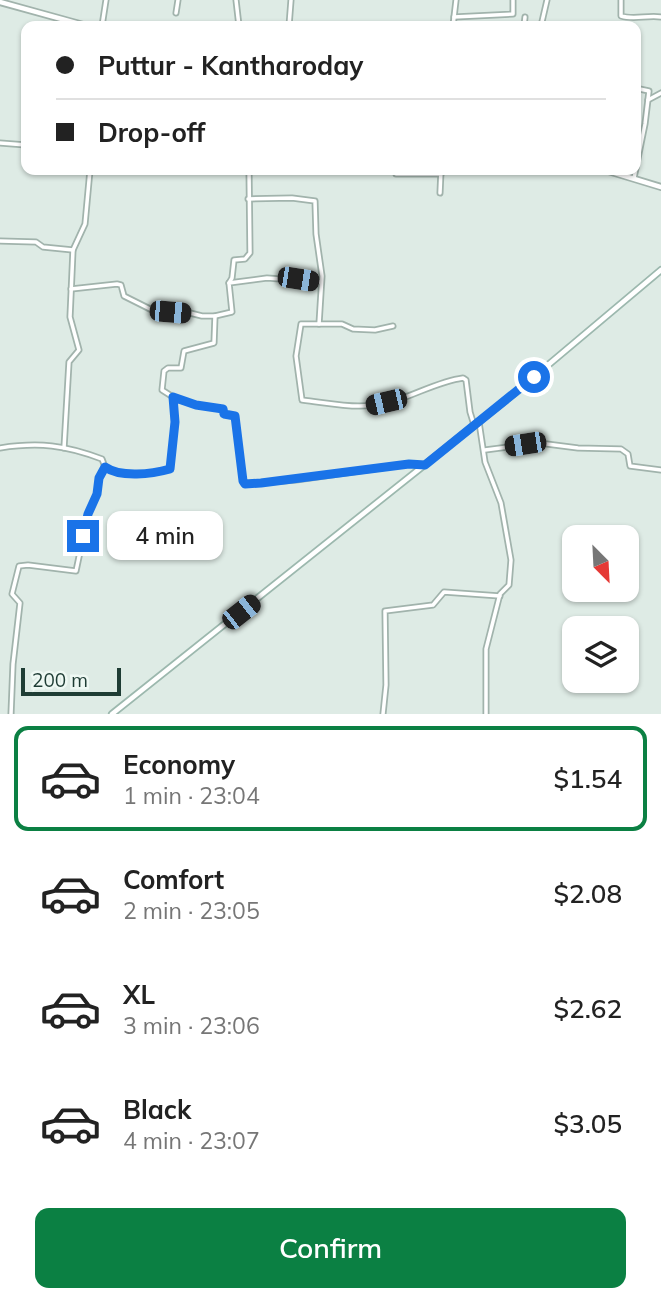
<!DOCTYPE html>
<html lang="en">
<head>
<meta charset="utf-8">
<style>
	body { margin:0; font-family:Mulish,sans-serif; background:#f6f6f6; color:#222; height:100vh; display:flex; flex-direction:column; font-size:26px; white-space:nowrap }
	* { box-sizing:border-box; margin:0 }
	p { font-size:23px; color:#767676 }
	.icon { flex:none; width:38px; height:38px; fill:none; stroke:currentColor; stroke-width:2; stroke-linecap:round; stroke-linejoin:round }
	.map { position:relative; height:714px; overflow:hidden }
	.side { display:flex; flex-direction:column; background:#fff; flex:1 }
	.side>* { flex:none }
	.banner { position:absolute; left:21px; top:21px; width:620px; height:154px; border-radius:14px; box-shadow:0 2px 5px #0004; display:grid; align-content:center; height:154px; padding:0 35px; background:#fff }
	.needle { width:46px; rotate:156deg }
	.buttons { position:absolute; left:562px; top:525px; display:grid; gap:14px }
	.buttons a { display:grid; place-items:center; width:77px; height:77px; border-radius:14px; background:#fff; box-shadow:0 2px 5px #0004; font-size:35px }
	.scale { position:absolute; left:21px; bottom:18px; width:100px; box-sizing:border-box; padding-left:7px; border:4px solid #1e3c34; border-top:0; font-size:19px; line-height:24px; white-space:nowrap; color:#1e3c34; -webkit-text-stroke:5px #eef8f3; paint-order:stroke }
	.end { position:absolute; width:32px; height:32px; margin:-16px; border:9px solid #1a73e8; background:#fff; box-shadow:0 0 0 4px #fff }
	.from { border-radius:50% }
	.bubble { position:absolute; height:49px; border-radius:14px; background:#fff; box-shadow:0 2px 5px #0004; font-size:23px; font-weight:600; line-height:49px; text-align:center }
	.car { position:absolute; width:21px; height:42px; margin:-21px -10px; border-radius:9px; box-shadow:0 0 5px 2px #0007; background:linear-gradient(#222 24%,#8ab4d8 0 40%,#222 0 76%,#8ab4d8 0 86%,#222 0) }
	.banner b { display:flex; align-items:center; gap:24px; height:66px; font-size:26px }
	.banner b+b { border-top:2px solid #e0e0e0 }
	.banner i { width:18px; height:18px; background:#222 }
	ul { padding:12px 0 0; list-style:none }
	li { display:flex; align-items:center; gap:21px; height:105px; margin:0 14px 10px; padding:0 21px; border:4px solid transparent; border-radius:14px }
	li div { flex:1 }
	li b { display:block; font-size:26px }
	li em { font-style:normal; font-weight:600 }
	li.current { border-color:#0b8043 }
	li>.icon { width:63px; height:63px; stroke-width:1.5 }
	.button { display:flex; gap:14px; margin-top:auto; padding:14px 35px }
	.button a { flex:1; height:80px; border-radius:14px; background:#0b8043; color:#fff; font-size:28px; font-weight:600; line-height:80px; text-align:center }
	.map>svg:first-child { display:block }
</style>
</head>
<body>
<div class="map">
<svg width="661" height="714" viewBox="0 0 661 714">
	<rect width="100%" height="100%" fill="#deebe5"/>
	<g fill="none" stroke-linecap="round" stroke-linejoin="round">
		<g stroke="#a1b3ac" stroke-width="7">
			<g id="minor">
				<path d="M236,0L239,26"/>
				<path d="M621,0V16C634,20 647,15 661,17"/>
				<path d="M176,13L178,0"/>
				<path d="M454,17L513,14V0"/>
				<path d="M102,26L106,0"/>
				<path d="M289,26L291,0"/>
				<path d="M453,26L456,0"/>
				<path d="M524,26L525,17"/>
				<path d="M541,26L547,0"/>
				<path d="M648,100L661,93"/>
				<path d="M0,143L26,145"/>
				<path d="M396,174H441"/>
				<path d="M634,178L645,124L649,91L635,88"/>
				<path d="M440,193L441,170"/>
				<path d="M248,199L292,198L315,201L316,234L322,276L319,324"/>
				<path d="M0,241L36,242L43,247L73,250"/>
				<path d="M229,283L232,278L234,260L245,259L250,253L249,170"/>
				<path d="M71,289L117,284L121,285L124,296L154,311L190,313L202,316H215L232,312L229,283L267,278L321,282"/>
				<path d="M393,326L375,330L353,329L342,324H301L296,356L302,400C337,404 364,412 400,399C421,392 441,381 463,378L466,380L470,412L474,425"/>
				<path d="M173,398L196,405L223,409L224,414L235,416L243,481L245,484L296,480L409,464L425,465"/>
				<path d="M479,422L485,462L501,503L511,560L509,585L500,594L486,649V714"/>
				<path d="M0,448C39,442 65,445 102,459L105,467L99,478L97,494L88,514L76,571L28,565L19,566L12,594L20,603L13,664L11,714"/>
				<path d="M64,448L69,362L79,350L70,317L73,250L85,224L90,170"/>
				<path d="M485,450L539,443L578,448L621,449L628,454L630,466L661,470"/>
				<path d="M105,467C121,478 152,474 170,469L175,422L173,397L162,390L164,371L168,368H181L184,351L214,343L215,316"/>
				<path d="M383,714L386,685L385,611L433,605L444,592L500,596"/>
			</g>
		</g>
		<g stroke="#a1b3ac" stroke-width="8">
			<g id="tertiary">
				<path d="M0,2L87,26"/>
				<path d="M605,170L661,187"/>
			</g>
		</g>
		<g stroke="#9cb8ae" stroke-width="8">
			<path id="secondary" d="M112,714L516,392L661,270"/>
		</g>
		<use href="#minor" stroke="#fff" stroke-width="3.5"/>
		<use href="#tertiary" stroke="#fff" stroke-width="4.5"/>
		<use href="#secondary" stroke="#fff" stroke-width="4.5"/>
	</g>
	<g fill="none" stroke-linecap="round" stroke-linejoin="round">
		<path stroke="#1a73e8" stroke-width="9" d="M83,536L88,514L97,494L99,478L105,467C121,478 152,474 170,469L175,422L173,397L196,405L223,409L224,414L235,416L243,481L245,484L261,483L409,464L425,465L534,377"/>
	</g>
</svg>
<div class="buttons">
<a><svg class="needle" viewBox="-14 -14 28 28"><path d="M0-13l5 13h-10z" fill="#e53935"/><path d="M0 13l5-13h-10z" fill="#767676"/></svg></a>
<a><svg class="icon" aria-label="layers" viewBox="0 0 24 24"><path d="M12 4l9 5-9 5-9-5zM3 14l9 5 9-5"/></svg></a>
</div>
<div class="scale">200 m</div>
<i class="end from" style="left:534px;top:377px"></i>
<i class="end" style="left:83px;top:536px"></i>
<div class="bubble" style="left:107px;top:511px;width:116px">4 min</div>
<i class="car" style="left:298px;top:279px;rotate:99deg"></i>
<i class="car" style="left:170px;top:312px;rotate:95deg"></i>
<i class="car" style="left:386px;top:402px;rotate:257deg"></i>
<i class="car" style="left:525px;top:444px;rotate:261deg"></i>
<i class="car" style="left:241px;top:612px;rotate:52deg"></i>
<div class="banner">
<b><i class="from"></i>Puttur - Kantharoday</b>
<b><i></i>Drop-off</b>
</div>
</div>
<section class="side">
<ul>
<li class="current"><svg class="icon" aria-label="car" viewBox="0 0 24 24"><path d="M5 17H2v-5l4-1 3-4h7l3 4 3 1v5h-3M9 17h6M6 11h13"/><circle cx="7" cy="17" r="2"/><circle cx="17" cy="17" r="2"/></svg><div><b>Economy</b><p>1 min · 23:04</p></div><em>$1.54</em></li>
<li><svg class="icon" aria-label="car" viewBox="0 0 24 24"><path d="M5 17H2v-5l4-1 3-4h7l3 4 3 1v5h-3M9 17h6M6 11h13"/><circle cx="7" cy="17" r="2"/><circle cx="17" cy="17" r="2"/></svg><div><b>Comfort</b><p>2 min · 23:05</p></div><em>$2.08</em></li>
<li><svg class="icon" aria-label="car" viewBox="0 0 24 24"><path d="M5 17H2v-5l4-1 3-4h7l3 4 3 1v5h-3M9 17h6M6 11h13"/><circle cx="7" cy="17" r="2"/><circle cx="17" cy="17" r="2"/></svg><div><b>XL</b><p>3 min · 23:06</p></div><em>$2.62</em></li>
<li><svg class="icon" aria-label="car" viewBox="0 0 24 24"><path d="M5 17H2v-5l4-1 3-4h7l3 4 3 1v5h-3M9 17h6M6 11h13"/><circle cx="7" cy="17" r="2"/><circle cx="17" cy="17" r="2"/></svg><div><b>Black</b><p>4 min · 23:07</p></div><em>$3.05</em></li>
</ul>
<div class="button"><a>Confirm</a></div>
</section>
</body>
</html>
